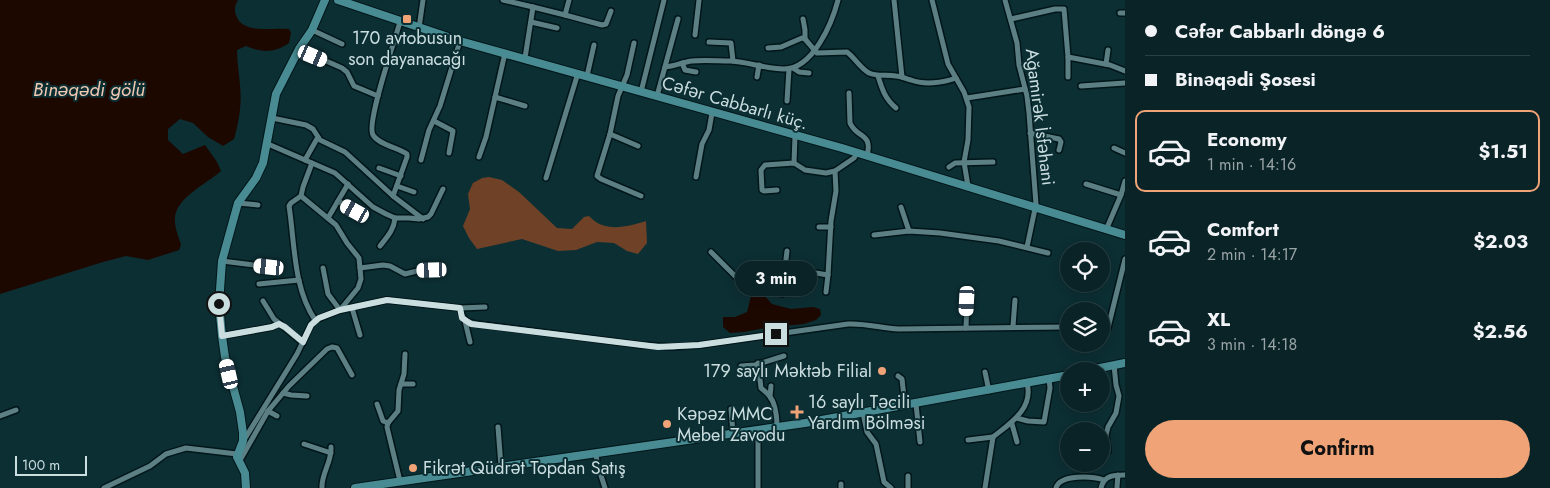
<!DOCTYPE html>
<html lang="en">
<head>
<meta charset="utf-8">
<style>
	body { margin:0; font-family:Jost,sans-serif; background:#122b2f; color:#f1f3f6; height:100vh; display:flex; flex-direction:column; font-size:19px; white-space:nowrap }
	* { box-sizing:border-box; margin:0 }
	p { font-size:16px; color:#99a4a7 }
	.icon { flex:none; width:28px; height:28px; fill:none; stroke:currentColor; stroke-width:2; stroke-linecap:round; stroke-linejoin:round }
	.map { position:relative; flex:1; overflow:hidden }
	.sheet { display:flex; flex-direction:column; background:#092327; width:425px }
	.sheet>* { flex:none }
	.guide { display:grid; align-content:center; height:110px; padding:0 20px; background:#092327 }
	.tools { position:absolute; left:1060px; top:242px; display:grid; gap:10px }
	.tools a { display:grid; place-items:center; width:50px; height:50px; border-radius:50%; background:#092327; box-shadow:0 2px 12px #0003,0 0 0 1px #294044; font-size:25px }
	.scale { position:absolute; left:15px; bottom:12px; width:72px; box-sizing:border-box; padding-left:5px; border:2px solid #cadddf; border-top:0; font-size:14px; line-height:18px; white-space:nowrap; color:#cadddf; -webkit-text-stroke:4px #0c2f34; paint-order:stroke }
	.end { position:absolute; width:22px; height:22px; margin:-11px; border:6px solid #cadddf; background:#111; box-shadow:0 0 0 2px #111 }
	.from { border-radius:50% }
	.bubble { position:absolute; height:35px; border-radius:18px; background:#092327; box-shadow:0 2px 12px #0003,0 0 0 1px #294044; font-size:16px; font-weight:700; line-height:35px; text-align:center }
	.car { position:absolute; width:15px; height:30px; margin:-15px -8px; border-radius:6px; box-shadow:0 0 4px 1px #0007; background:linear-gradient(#fff 24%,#345 0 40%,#fff 0 76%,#345 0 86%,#fff 0) }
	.guide b { display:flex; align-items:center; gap:18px; height:48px; font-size:19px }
	.guide b+b { border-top:1px solid #294044 }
	.guide i { width:12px; height:12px; background:#f1f3f6 }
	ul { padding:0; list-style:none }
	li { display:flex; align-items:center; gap:15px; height:82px; margin:0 10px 8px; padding:0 10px; border:2px solid transparent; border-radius:10px }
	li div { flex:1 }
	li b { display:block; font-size:19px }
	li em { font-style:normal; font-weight:700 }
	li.selected { border-color:#efa377 }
	li>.icon { width:45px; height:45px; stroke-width:1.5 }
	.action { display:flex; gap:10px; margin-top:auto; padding:10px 20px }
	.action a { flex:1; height:58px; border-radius:30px; background:#efa377; color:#111; font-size:20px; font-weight:700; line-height:58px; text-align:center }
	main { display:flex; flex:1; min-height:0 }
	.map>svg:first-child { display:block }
</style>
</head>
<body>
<main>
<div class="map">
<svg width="1125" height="488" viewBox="0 0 1125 488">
	<rect width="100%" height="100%" fill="#0c2f34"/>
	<path fill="#6f4227" d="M489,177L502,180L519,192L557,228L572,229L584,217L589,216C604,233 627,227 646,221L647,243L638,254L627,251L614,243L597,242L576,250L558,251L522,239L477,249L469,238L463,226L470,209L468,194L473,183L482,178Z"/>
	<g fill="#1d0800">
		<path d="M0,0H238C235,5 234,10 236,15C242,35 274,27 289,29L291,33L289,43C275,53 261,53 246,46L237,50C237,62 239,73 240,85C242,103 239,122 234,139L223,146L208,137L193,123L180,119L168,129V140L183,154L205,145L217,162L221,171C206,184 176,198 175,218C174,227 179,237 181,245L179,250L148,260L126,256L103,262L0,294Z"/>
		<path d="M757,291L762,293L772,304L791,309L813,307L820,309L821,315L816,320L804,324L765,328L744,332L730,333L723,327V317H735L747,312L751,296Z"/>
	</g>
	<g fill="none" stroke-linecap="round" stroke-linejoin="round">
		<g stroke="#001619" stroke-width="8">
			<g id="street">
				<path d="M503,0L533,7"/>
				<path d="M894,0L902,77"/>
				<path d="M932,0L948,64L964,92L969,107L968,140L964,162L968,186"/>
				<path d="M1005,0L1017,43L1019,65L1027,96L1029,113L1036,204L1027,247"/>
				<path d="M1120,13H1125"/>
				<path d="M565,15L602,25L606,24L611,11"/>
				<path d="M803,19L805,30V39"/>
				<path d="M1011,19L1055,9H1064L1068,57L1110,65L1125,71"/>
				<path d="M531,22L557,28"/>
				<path d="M419,28L423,0"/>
				<path d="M312,30L342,44"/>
				<path d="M695,35L699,0"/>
				<path d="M709,42L731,43L733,61"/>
				<path d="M634,43L627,75L618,96L610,134L597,176L601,179L641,196"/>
				<path d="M768,48L781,47L802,38L805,39L817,53L847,52C855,58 860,68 869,73C878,77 886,74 896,76C901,76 906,79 911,80C924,85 943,83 956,78"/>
				<path d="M299,49L342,68L347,72L354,86L378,96"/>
				<path d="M525,58L533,7L565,15L569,0"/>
				<path d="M682,63L685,70L696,72"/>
				<path d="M1106,64L1108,50"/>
				<path d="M665,67C675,66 683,62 692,61C704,60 718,61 731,61C749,62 766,69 784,69C813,69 832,23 838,0"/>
				<path d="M793,68L799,72L809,73"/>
				<path d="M587,76L594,45"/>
				<path d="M878,76C882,89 885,99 896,108"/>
				<path d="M757,77L759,65"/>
				<path d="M1068,77V57"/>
				<path d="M1081,86L1125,83"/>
				<path d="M641,92L664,0"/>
				<path d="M849,93L850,123C857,139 873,132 867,156"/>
				<path d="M657,96L678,19"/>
				<path d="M495,97L525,106"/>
				<path d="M967,98L1025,89"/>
				<path d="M787,101L789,69"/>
				<path d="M272,118L306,125L313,129L320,140L345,152L393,196L407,157V154C397,147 379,145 373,135C366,123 395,40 400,22"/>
				<path d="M434,121L453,131L449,153"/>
				<path d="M1030,133L1059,139L1061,142L1059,150"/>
				<path d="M610,134L638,146"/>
				<path d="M268,144L335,173L373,207L386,214L395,218H409L419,219L428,217L431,214L443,189"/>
				<path d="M1114,148L1125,153"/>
				<path d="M479,157L486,137L505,53"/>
				<path d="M305,160L318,137"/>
				<path d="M421,160L429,130L440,106L460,41"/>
				<path d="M312,163L303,187L301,196L336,225L347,243L359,258L361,279L358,288L340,310L328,294L323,268"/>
				<path d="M794,163L795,136"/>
				<path d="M949,167L955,163L993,162"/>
				<path d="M379,168L401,176"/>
				<path d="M696,177L702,144L709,130L712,113"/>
				<path d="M546,178L578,73"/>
				<path d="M1086,184L1121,195"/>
				<path d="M397,186L414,192"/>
				<path d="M777,190L764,191L762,190L761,170L765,165L794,163L805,170L826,173L835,171L854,158L857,153"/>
				<path d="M301,196L291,203L289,206C295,244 293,287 315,320"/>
				<path d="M393,196L423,219"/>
				<path d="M338,201L355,211"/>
				<path d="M238,203L258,205"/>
				<path d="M901,207L909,231"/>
				<path d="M328,218L348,184"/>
				<path d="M819,227H831"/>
				<path d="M1106,230L1121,195L1125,181"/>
				<path d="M874,235L909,231L940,233L999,241L1048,253"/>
				<path d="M380,246C387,237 394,230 395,218"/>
				<path d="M711,252L739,280L783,282L785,268L828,275L831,221L836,191L835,171"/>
				<path d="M222,261L269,267"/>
				<path d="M360,268L383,265L390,266L405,274L417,271L432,270"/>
				<path d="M785,268L787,251"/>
				<path d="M759,281L760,264"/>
				<path d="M259,284L299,280"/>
				<path d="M826,292L828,275"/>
				<path d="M782,294L783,282"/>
				<path d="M263,301L274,319L303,343"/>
				<path d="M1085,307L1100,311"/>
				<path d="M352,308L360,335"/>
				<path d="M460,308L485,307"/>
				<path d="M465,321L470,342"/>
				<path d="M1013,326L1015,300"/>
				<path d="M966,328L967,301"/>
				<path d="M1101,331L1104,332L1108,328L1125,259"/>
				<path d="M222,336L272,327L279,323"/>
				<path d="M741,366L755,365L784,356"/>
				<path d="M985,372L989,391"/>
				<path d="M898,376L902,379L905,406"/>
				<path d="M401,384H413"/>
				<path d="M283,393L291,395L307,396"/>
				<path d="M770,396L771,386"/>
				<path d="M377,404L383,421L388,423"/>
				<path d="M916,404L920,442"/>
				<path d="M731,409L733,433"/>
				<path d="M268,411L277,416"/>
				<path d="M863,413L867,432L876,444L884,482L891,488"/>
				<path d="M0,416L16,410"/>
				<path d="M1016,418L1028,421L1044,422L1050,388L1049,379"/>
				<path d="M1012,424L1017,442"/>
				<path d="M498,427L501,466"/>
				<path d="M244,440L297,354L311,325L315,320L340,310L387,300L460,308C462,319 465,322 476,324L641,345L672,347L699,345L848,324C865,323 881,328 899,329L1069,327"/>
				<path d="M968,440L993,437"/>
				<path d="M304,444L331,453"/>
				<path d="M1108,451L1106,435L1108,427L1116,413L1119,396L1116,385L1114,365"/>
				<path d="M596,452L597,463L605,488"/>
				<path d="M239,462L268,411L289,386L327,349L332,347L337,348L352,375"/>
				<path d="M400,481L387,427L388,423L398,411L399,390L404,374L405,354"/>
				<path d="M841,484V488"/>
				<path d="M1117,487L1118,475"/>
				<path d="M104,488L150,466L166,454L186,448L237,454"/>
				<path d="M322,488C321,474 332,462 331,447"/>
				<path d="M758,488V441L762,436L775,434C779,426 776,404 770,397C768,393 764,391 761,388L758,363"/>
				<path d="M908,488V476"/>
				<path d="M985,488L993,437C1009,424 1034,409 1027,383"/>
				<path d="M1056,488C1060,474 1092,476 1104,480"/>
				<path d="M1101,488C1104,475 1114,475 1125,475"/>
			</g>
		</g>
		<g stroke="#001619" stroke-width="10">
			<g id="secondary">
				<path d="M338,0L460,41L842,148L1125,235"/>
				<path d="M1085,371L1125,363"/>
				<path d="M246,488L245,473L237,457L243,441V433L240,412L225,357L222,336L219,304L222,261L238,203L256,178L263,163L276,94L299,49L312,30L325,0"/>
				<path d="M355,488L805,423L1069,375"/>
			</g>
		</g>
		<use href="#street" stroke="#5c7f84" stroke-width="5"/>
		<use href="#secondary" stroke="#488b92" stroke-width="8"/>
	</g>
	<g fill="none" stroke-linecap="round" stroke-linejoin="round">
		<path stroke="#cadddf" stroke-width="6" d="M219,304L222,336L272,327L279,324L285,327L303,342L311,325L319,318L340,310L387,300L460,308L462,318L471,324L658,347L699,345L776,334"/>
	</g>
	<g fill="#efa377" stroke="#0c2f34" stroke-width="2">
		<rect x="402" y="14" width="10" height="10" rx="2.5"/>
		<circle cx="882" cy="371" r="5"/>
		<path d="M794.5 404.5h5v5h5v5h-5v5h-5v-5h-5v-5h5z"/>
		<circle cx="667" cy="424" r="5"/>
		<circle cx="413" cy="468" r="5"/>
	</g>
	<g text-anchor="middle" stroke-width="4" stroke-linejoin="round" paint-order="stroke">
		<g font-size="18" fill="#cadddf" stroke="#0c2f34" text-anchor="start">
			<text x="407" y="44" text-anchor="middle">170 avtobusun<tspan x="407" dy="21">son dayanacağı</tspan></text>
			<text x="872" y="377" text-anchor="end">179 saylı Məktəb Filial</text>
			<text x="808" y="408">16 saylı Təcili<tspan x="808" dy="21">Yardım Bölməsi</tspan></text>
			<text x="677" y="420">Kəpəz MMC<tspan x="677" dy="21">Mebel Zavodu</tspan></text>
			<text x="423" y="474">Fikrət Qüdrət Topdan Satış</text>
		</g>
		<g font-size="18" fill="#cadddf" stroke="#0c2f34">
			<text transform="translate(735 103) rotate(16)" y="6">Cəfər Cabbarlı küç.</text>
			<text transform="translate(1040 117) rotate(83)" y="6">Ağamirək İsfəhani</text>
		</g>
		<g font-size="19" font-style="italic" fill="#f1c8b1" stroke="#0c2f34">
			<text x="89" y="96">Binəqədi gölü</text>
		</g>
	</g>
</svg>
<div class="tools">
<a><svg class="icon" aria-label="locate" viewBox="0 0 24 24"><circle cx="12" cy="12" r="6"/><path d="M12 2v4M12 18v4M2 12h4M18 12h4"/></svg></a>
<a><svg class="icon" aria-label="layers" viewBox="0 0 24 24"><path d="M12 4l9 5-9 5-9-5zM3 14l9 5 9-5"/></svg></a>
<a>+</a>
<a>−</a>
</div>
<div class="scale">100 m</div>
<i class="end from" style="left:219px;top:304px"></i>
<i class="end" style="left:776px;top:334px"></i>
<div class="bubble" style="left:735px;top:261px;width:82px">3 min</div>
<i class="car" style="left:313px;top:56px;rotate:113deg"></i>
<i class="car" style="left:355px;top:211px;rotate:299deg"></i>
<i class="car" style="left:269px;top:267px;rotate:276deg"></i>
<i class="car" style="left:432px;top:270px;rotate:268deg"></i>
<i class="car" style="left:967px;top:301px;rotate:183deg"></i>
<i class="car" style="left:229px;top:374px;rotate:347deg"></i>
</div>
<section class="sheet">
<div class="guide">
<b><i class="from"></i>Cəfər Cabbarlı döngə 6</b>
<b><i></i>Binəqədi Şosesi</b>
</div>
<ul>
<li class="selected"><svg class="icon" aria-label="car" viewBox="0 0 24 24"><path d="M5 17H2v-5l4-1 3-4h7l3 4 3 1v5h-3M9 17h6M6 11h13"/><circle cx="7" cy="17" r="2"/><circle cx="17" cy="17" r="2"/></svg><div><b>Economy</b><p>1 min · 14:16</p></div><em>$1.51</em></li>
<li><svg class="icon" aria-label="car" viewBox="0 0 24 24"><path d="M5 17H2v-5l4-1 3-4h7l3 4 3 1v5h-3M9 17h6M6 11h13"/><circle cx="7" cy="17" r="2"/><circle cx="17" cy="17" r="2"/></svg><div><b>Comfort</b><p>2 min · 14:17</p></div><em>$2.03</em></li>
<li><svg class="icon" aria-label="car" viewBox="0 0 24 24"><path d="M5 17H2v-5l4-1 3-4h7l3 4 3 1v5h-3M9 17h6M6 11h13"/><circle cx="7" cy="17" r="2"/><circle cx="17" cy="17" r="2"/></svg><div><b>XL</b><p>3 min · 14:18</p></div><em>$2.56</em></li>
</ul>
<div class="action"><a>Confirm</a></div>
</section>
</main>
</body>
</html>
